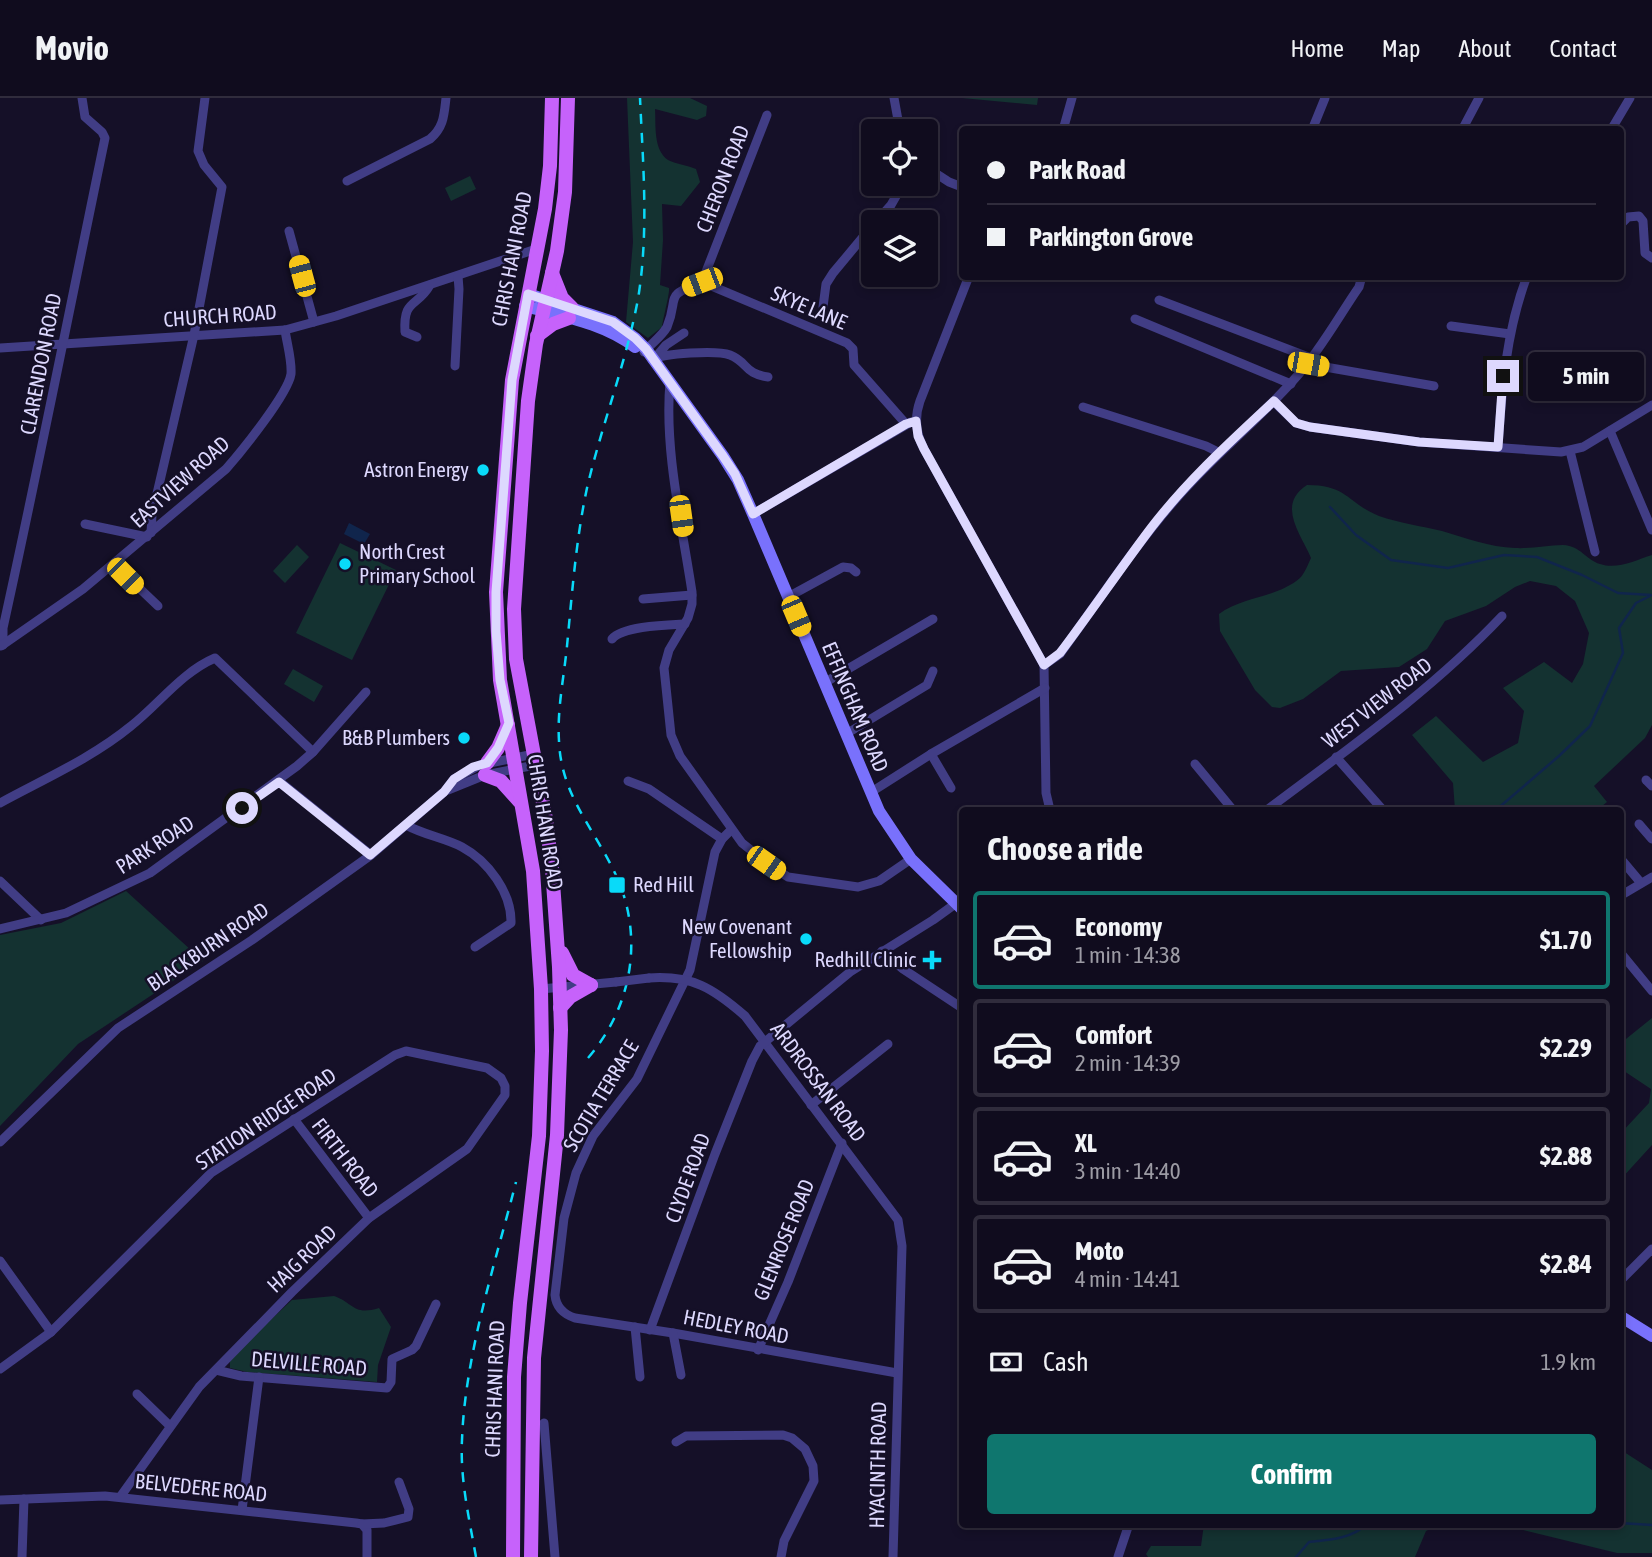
<!DOCTYPE html>
<html lang="en">
<head>
<meta charset="utf-8">
<style>
	body { margin:0; font-family:"Asap Condensed",sans-serif; background:#191527; color:#f1f3f6; height:100vh; display:flex; flex-direction:column; font-size:26px; white-space:nowrap }
	* { box-sizing:border-box; margin:0 }
	p { font-size:23px; color:#9c9ba4 }
	.icon { flex:none; width:38px; height:38px; fill:none; stroke:currentColor; stroke-width:2; stroke-linecap:round; stroke-linejoin:round }
	.map { position:relative; flex:1; overflow:hidden }
	.details { position:absolute; left:959px; top:709px; width:665px; height:721px; display:flex; flex-direction:column; background:#100c1e; border-radius:7px; box-shadow:0 4px 10px #0003,0 0 0 2px #302c3c }
	.details>* { flex:none }
	.top-card { position:absolute; left:959px; top:28px; width:665px; height:154px; border-radius:7px; box-shadow:0 4px 10px #0003,0 0 0 2px #302c3c; display:grid; align-content:center; height:154px; padding:0 28px; background:#100c1e }
	.tools { position:absolute; left:861px; top:21px; display:grid; gap:14px }
	.tools a { display:grid; place-items:center; width:77px; height:77px; border-radius:7px; background:#100c1e; box-shadow:0 4px 10px #0003,0 0 0 2px #302c3c; font-size:35px }
	.end { position:absolute; width:32px; height:32px; margin:-16px; border:9px solid #ddd8fe; background:#111; box-shadow:0 0 0 4px #111 }
	.from { border-radius:50% }
	.bubble { position:absolute; height:49px; border-radius:7px; background:#100c1e; box-shadow:0 4px 10px #0003,0 0 0 2px #302c3c; font-size:23px; font-weight:700; line-height:49px; text-align:center }
	.car { position:absolute; width:21px; height:42px; margin:-21px -10px; border-radius:9px; box-shadow:0 0 5px 2px #0007; background:linear-gradient(#f5c518 24%,#345 0 40%,#f5c518 0 76%,#345 0 86%,#f5c518 0) }
	.top-card b { display:flex; align-items:center; gap:24px; height:66px; font-size:26px }
	.top-card b+b { border-top:2px solid #302c3c }
	.top-card i { width:18px; height:18px; background:#f1f3f6 }
	ul { padding:0; list-style:none }
	li { display:flex; align-items:center; gap:21px; height:98px; margin:0 14px 10px; padding:0 14px; border:4px solid #302c3c; border-radius:7px }
	li div { flex:1 }
	li b { display:block; font-size:26px }
	li em { font-style:normal; font-weight:700 }
	li.selected { border-color:#0f766e }
	li>.icon { width:63px; height:63px; stroke-width:1.5 }
	h2 { padding:0 28px; font-size:32px; line-height:84px }
	.pay { display:flex; align-items:center; gap:18px; height:77px; padding:0 28px; font-size:26px }
	.pay p { margin-inline-start:auto }
	.primary-button { display:flex; gap:14px; margin-top:auto; padding:14px 28px }
	.primary-button a { flex:1; height:80px; border-radius:7px; background:#0f766e; color:#fff; font-size:28px; font-weight:700; line-height:80px; text-align:center }
	header { display:flex; align-items:center; gap:42px; box-sizing:border-box; height:98px; padding:0 35px; background:#100c1e; border-bottom:2px solid #302c3c }
	header strong { font-size:33px }
	nav { display:flex; gap:38px; margin-inline-start:auto; font-size:24px }
	.map>svg:first-child { display:block }
</style>
</head>
<body>
<header>
<strong>Movio</strong>
<nav><a>Home</a><a>Map</a><a>About</a><a>Contact</a></nav>
</header>
<div class="map">
<svg width="1652" height="1459" viewBox="0 0 1652 1459">
	<rect width="100%" height="100%" fill="#151028"/>
	<g fill="#143231">
		<path d="M627,0H690L707,8L706,18L697,22L655,11C656,26 653,52 668,62C675,66 687,67 696,71L700,84L681,108L662,106L663,142L660,187L669,190C670,195 663,220 662,229L648,240L626,224L633,144Z"/>
		<path d="M962,0H1038L1037,7Z"/>
		<path d="M470,78L476,91L451,103L445,90Z"/>
		<path d="M1307,387C1348,387 1347,405 1379,418C1399,425 1421,428 1442,433C1466,440 1489,449 1515,450C1531,451 1547,447 1563,447C1581,448 1586,462 1600,466C1617,472 1636,462 1652,457V627L1645,640L1594,688L1607,704L1597,712H1455L1453,685L1412,637L1436,618L1483,664L1518,645L1524,613L1503,590L1544,564L1572,585L1583,566L1589,535L1575,503L1556,488L1530,483L1515,489L1486,508L1445,523L1427,551L1399,569L1341,573L1303,601L1280,610L1272,609L1255,592L1220,533L1219,516C1243,498 1277,500 1300,480C1305,475 1308,466 1311,460C1301,436 1276,407 1307,387Z"/>
		<path d="M340,445L396,472L352,562L296,535Z"/>
		<path d="M297,447L309,459L285,485L273,473Z"/>
		<path d="M293,571L323,588L314,604L284,586Z"/>
		<path d="M126,793L203,863L78,946L0,1028V837L61,825Z"/>
		<path d="M1652,920V1047L1621,1081V1035L1649,1005L1651,991L1621,971V945Z"/>
		<path d="M334,1198C354,1205 353,1218 379,1210L391,1229L378,1267L377,1284L247,1274L230,1270V1260L292,1202Z"/>
		<path d="M1621,1352L1652,1372V1455H1617L1499,1426H1620Z"/>
		<path d="M1204,1426H1440L1426,1433L1415,1459H1148L1146,1456L1151,1448H1201Z"/>
	</g>
	<path fill="#10254c" d="M349,425L370,436L364,446L344,436Z"/>
	<g fill="none" stroke-linecap="round" stroke-linejoin="round">
		<g stroke="#10254c" stroke-width="2.5">
			<path d="M1330,409L1356,437L1391,462L1448,470L1504,457L1537,459L1582,477L1618,495L1651,497"/>
			<path d="M1496,712L1559,658L1590,628L1623,555L1619,530L1636,505L1650,498"/>
			<path d="M1620,1425L1652,1427"/>
			<path d="M1296,1459L1309,1444C1329,1442 1351,1441 1367,1426"/>
		</g>
		<g stroke="#413d85" stroke-width="9">
			<path d="M894,0L900,33"/>
			<path d="M1063,32L1072,0"/>
			<path d="M1312,32L1325,0"/>
			<path d="M1462,32L1479,0"/>
			<path d="M1611,32L1630,0"/>
			<path d="M926,69L949,84L962,89"/>
			<path d="M347,83L430,41C444,29 444,17 446,0"/>
			<path d="M876,124L891,107L903,86"/>
			<path d="M1620,127L1628,119L1639,118L1643,123L1645,155L1652,160"/>
			<path d="M289,133L314,224"/>
			<path d="M969,178L920,303C914,320 916,336 924,351L1044,567L1046,695L1050,712"/>
			<path d="M702,184L847,245L853,251L854,267L906,326"/>
			<path d="M1159,202L1311,260"/>
			<path d="M823,209L826,186L833,175L873,127"/>
			<path d="M1135,221L1291,286"/>
			<path d="M1451,228L1510,236"/>
			<path d="M417,239L405,234C403,200 417,210 430,187"/>
			<path d="M0,250L285,232L336,218L539,150"/>
			<path d="M644,254C651,246 662,238 667,229C680,197 662,199 702,184L767,17"/>
			<path d="M656,259L666,247L684,235"/>
			<path d="M652,262C663,255 717,252 730,257C748,264 744,276 768,279"/>
			<path d="M1308,266L1434,288"/>
			<path d="M455,268L459,191L458,178"/>
			<path d="M670,284C664,352 682,427 692,494V506L688,520L669,552L664,570L671,637L680,658L742,745L767,765L788,779L858,789L879,783L911,761"/>
			<path d="M1274,304L1296,325L1310,329L1419,344L1561,354L1583,349L1652,307"/>
			<path d="M1083,309L1206,348L1220,355"/>
			<path d="M1610,333L1652,432"/>
			<path d="M1498,349C1502,290 1506,234 1527,178"/>
			<path d="M1570,353L1595,454"/>
			<path d="M753,416L911,324"/>
			<path d="M85,426L147,439"/>
			<path d="M151,435L152,417L194,237L222,89L204,67L198,53L205,0"/>
			<path d="M114,466L158,508"/>
			<path d="M788,499L843,469L851,470L856,474"/>
			<path d="M643,501L692,497"/>
			<path d="M612,541C623,528 667,527 685,526"/>
			<path d="M3,547V530C39,367 71,204 105,40L102,34L85,19L82,0"/>
			<path d="M1,548L83,491L226,371C241,354 288,296 291,276C292,262 287,246 285,232"/>
			<path d="M1044,567L1060,556C1098,504 1133,450 1175,402C1213,358 1260,321 1298,277C1321,251 1339,218 1359,189L1362,178"/>
			<path d="M824,585L933,521"/>
			<path d="M846,636L927,587L933,573"/>
			<path d="M931,656L951,690"/>
			<path d="M1336,659L1382,711"/>
			<path d="M1195,666L1233,712"/>
			<path d="M1646,682L1652,688"/>
			<path d="M279,683L371,757"/>
			<path d="M628,683L649,691L722,741"/>
			<path d="M876,691L931,656L1045,590"/>
			<path d="M448,692L485,677L535,667"/>
			<path d="M0,705C44,681 92,660 131,628C158,607 182,574 215,560L313,654"/>
			<path d="M1267,712C1348,651 1432,592 1502,518"/>
			<path d="M1639,726L1652,741"/>
			<path d="M406,727C424,737 445,740 462,749C488,763 512,795 511,825L475,849"/>
			<path d="M731,732L722,741L715,754L690,872L637,981L593,1038L576,1075L564,1120L555,1197C556,1209 563,1216 575,1220L673,1235L897,1275"/>
			<path d="M1620,760L1641,785"/>
			<path d="M0,783L41,822"/>
			<path d="M1620,798L1652,779"/>
			<path d="M0,831L66,815L150,775L297,668L313,654L366,594"/>
			<path d="M882,853L903,871L962,910"/>
			<path d="M1620,854L1652,893"/>
			<path d="M649,880C692,877 713,890 745,918L898,1122L902,1148L893,1459"/>
			<path d="M541,891L616,884"/>
			<path d="M811,1007L888,946"/>
			<path d="M294,1021L369,1120"/>
			<path d="M0,1044L118,930L252,842L371,757L444,694L454,681L480,667L534,656"/>
			<path d="M0,1163L51,1234"/>
			<path d="M1620,1183L1652,1151"/>
			<path d="M635,1229L640,1279"/>
			<path d="M650,1232L715,1056L752,963L760,948L850,874L933,822L962,801"/>
			<path d="M673,1235L681,1277"/>
			<path d="M758,1252L788,1184L842,1045"/>
			<path d="M0,1271L51,1234L211,1075L395,957L406,953L487,970L501,980L505,988V997L467,1051L369,1120L292,1194L199,1289L120,1399"/>
			<path d="M216,1272L241,1278L387,1290L391,1284L392,1261L412,1252L416,1248L436,1206"/>
			<path d="M137,1296L170,1328"/>
			<path d="M544,1325L555,1459"/>
			<path d="M676,1344L686,1338L783,1337L792,1340L805,1351L813,1368L814,1383L784,1443L781,1459"/>
			<path d="M0,1402L105,1398L356,1425L362,1426L367,1432V1459"/>
			<path d="M242,1412L259,1279"/>
			<path d="M362,1426L384,1425L408,1419L409,1411L399,1384"/>
			<path d="M22,1459L24,1401"/>
			<path d="M1118,1459L1129,1426"/>
		</g>
		<g stroke="#7971fc" stroke-width="12">
			<path d="M528,196L613,224L635,240L646,251L723,358L738,382L753,416L879,713L911,761L962,811"/>
			<path d="M525,208C562,218 604,225 635,249"/>
			<path d="M1620,1218L1652,1238"/>
		</g>
		<g stroke="#c662fb" stroke-width="14">
			<path d="M552,175L562,200L572,210"/>
			<path d="M537,238L553,226L569,220"/>
			<path d="M487,665L498,650L508,627"/>
			<path d="M485,677L501,683L519,703"/>
			<path d="M562,855L573,877L591,887"/>
			<path d="M560,910L570,899L591,887"/>
			<path d="M513,1459L514,1279L520,1205L539,1038L542,953L541,891L533,773L500,582L496,494L512,282L545,111L550,68L552,0"/>
			<path d="M531,1459L534,1260L557,1037L561,932L559,869L552,770L546,721L516,561L514,511L528,303L536,246L557,153L565,94L568,0"/>
		</g>
		<g stroke="#09daf9" stroke-width="2.5" stroke-dasharray="10 9" stroke-linecap="butt">
			<path d="M588,960C633,908 645,836 614,773C592,728 561,696 559,643C557,611 564,579 567,548C572,496 576,441 587,390C602,326 626,265 638,201C649,134 643,67 640,0"/>
			<path d="M476,1459C469,1420 460,1381 462,1342C465,1257 495,1166 516,1084"/>
		</g>
		<path stroke="#413d85" stroke-width="9" d="M616,884L649,880"/>
	</g>
	<g fill="none" stroke-linecap="round" stroke-linejoin="round">
		<path stroke="#ddd8fe" stroke-width="9" d="M242,710L279,684L370,757L444,694L454,681L473,669L487,665L498,650L509,625L500,582L496,533V494L512,282L528,196L613,224L635,240L646,251L723,358L735,376L753,416L906,326L916,323L918,338L924,351L1044,567L1060,555C1091,514 1120,471 1151,430C1187,383 1231,343 1274,303L1296,325L1310,329L1419,344L1498,349L1503,278"/>
	</g>
	<g fill="#09daf9" stroke="#151028" stroke-width="2.5">
		<circle cx="483" cy="372" r="7"/>
		<circle cx="345" cy="466" r="7"/>
		<circle cx="464" cy="640" r="7"/>
		<rect x="608" y="778" width="18" height="18" rx="3.5"/>
		<circle cx="806" cy="841" r="7"/>
		<path d="M928.5 851.5h7v7h7v7h-7v7h-7v-7h-7v-7h7z"/>
	</g>
	<g text-anchor="middle" stroke-width="5" stroke-linejoin="round" paint-order="stroke">
		<g font-size="21" fill="#ddd8fe" stroke="#151028">
			<text transform="translate(723 81) rotate(-69)" y="7">CHERON ROAD</text>
			<text transform="translate(512 161) rotate(-79)" y="7">CHRIS HANI ROAD</text>
			<text transform="translate(809 210) rotate(23)" y="7">SKYE LANE</text>
			<text transform="translate(220 218) rotate(-4)" y="7">CHURCH ROAD</text>
			<text transform="translate(41 266) rotate(-79)" y="7">CLARENDON ROAD</text>
			<text transform="translate(180 384) rotate(-42)" y="7">EASTVIEW ROAD</text>
			<text transform="translate(1377 605) rotate(-38)" y="7">WEST VIEW ROAD</text>
			<text transform="translate(855 609) rotate(67)" y="7">EFFINGHAM ROAD</text>
			<text transform="translate(545 724) rotate(81)" y="7">CHRIS HANI ROAD</text>
			<text transform="translate(155 747) rotate(-33)" y="7">PARK ROAD</text>
			<text transform="translate(208 849) rotate(-34)" y="7">BLACKBURN ROAD</text>
			<text transform="translate(818 984) rotate(53)" y="7">ARDROSSAN ROAD</text>
			<text transform="translate(601 998) rotate(-59)" y="7">SCOTIA TERRACE</text>
			<text transform="translate(266 1021) rotate(-34)" y="7">STATION RIDGE ROAD</text>
			<text transform="translate(345 1060) rotate(52)" y="7">FIRTH ROAD</text>
			<text transform="translate(688 1080) rotate(-70)" y="7">CLYDE ROAD</text>
			<text transform="translate(784 1142) rotate(-68)" y="7">GLENROSE ROAD</text>
			<text transform="translate(302 1161) rotate(-44)" y="7">HAIG ROAD</text>
			<text transform="translate(736 1229) rotate(11)" y="7">HEDLEY ROAD</text>
			<text transform="translate(309 1266) rotate(5)" y="7">DELVILLE ROAD</text>
			<text transform="translate(495 1291) rotate(-88)" y="7">CHRIS HANI ROAD</text>
			<text transform="translate(878 1367) rotate(-89)" y="7">HYACINTH ROAD</text>
			<text transform="translate(201 1390) rotate(6)" y="7">BELVEDERE ROAD</text>
		</g>
		<g font-size="21" fill="#ddd8fe" stroke="#151028" text-anchor="end">
			<text x="469" y="379">Astron Energy</text>
			<text x="359" y="461" text-anchor="start">North Crest<tspan x="359" dy="24">Primary School</tspan></text>
			<text x="450" y="647">B&amp;B Plumbers</text>
			<text x="633" y="794" text-anchor="start">Red Hill</text>
			<text x="792" y="836">New Covenant<tspan x="792" dy="24">Fellowship</tspan></text>
			<text x="916" y="869">Redhill Clinic</text>
		</g>
	</g>
</svg>
<div class="tools">
<a><svg class="icon" aria-label="locate" viewBox="0 0 24 24"><circle cx="12" cy="12" r="6"/><path d="M12 2v4M12 18v4M2 12h4M18 12h4"/></svg></a>
<a><svg class="icon" aria-label="layers" viewBox="0 0 24 24"><path d="M12 4l9 5-9 5-9-5zM3 14l9 5 9-5"/></svg></a>
</div>
<i class="end from" style="left:242px;top:710px"></i>
<i class="end" style="left:1503px;top:278px"></i>
<div class="bubble" style="left:1528px;top:254px;width:116px">5 min</div>
<i class="car" style="left:302px;top:178px;rotate:345deg"></i>
<i class="car" style="left:702px;top:184px;rotate:249deg"></i>
<i class="car" style="left:1308px;top:266px;rotate:100deg"></i>
<i class="car" style="left:681px;top:418px;rotate:172deg"></i>
<i class="car" style="left:125px;top:478px;rotate:135deg"></i>
<i class="car" style="left:796px;top:518px;rotate:157deg"></i>
<i class="car" style="left:766px;top:765px;rotate:125deg"></i>
<div class="top-card">
<b><i class="from"></i>Park Road</b>
<b><i></i>Parkington Grove</b>
</div>
<section class="details">
<h2>Choose a ride</h2>
<ul>
<li class="selected"><svg class="icon" aria-label="car" viewBox="0 0 24 24"><path d="M5 17H2v-5l4-1 3-4h7l3 4 3 1v5h-3M9 17h6M6 11h13"/><circle cx="7" cy="17" r="2"/><circle cx="17" cy="17" r="2"/></svg><div><b>Economy</b><p>1 min · 14:38</p></div><em>$1.70</em></li>
<li><svg class="icon" aria-label="car" viewBox="0 0 24 24"><path d="M5 17H2v-5l4-1 3-4h7l3 4 3 1v5h-3M9 17h6M6 11h13"/><circle cx="7" cy="17" r="2"/><circle cx="17" cy="17" r="2"/></svg><div><b>Comfort</b><p>2 min · 14:39</p></div><em>$2.29</em></li>
<li><svg class="icon" aria-label="car" viewBox="0 0 24 24"><path d="M5 17H2v-5l4-1 3-4h7l3 4 3 1v5h-3M9 17h6M6 11h13"/><circle cx="7" cy="17" r="2"/><circle cx="17" cy="17" r="2"/></svg><div><b>XL</b><p>3 min · 14:40</p></div><em>$2.88</em></li>
<li><svg class="icon" aria-label="car" viewBox="0 0 24 24"><path d="M5 17H2v-5l4-1 3-4h7l3 4 3 1v5h-3M9 17h6M6 11h13"/><circle cx="7" cy="17" r="2"/><circle cx="17" cy="17" r="2"/></svg><div><b>Moto</b><p>4 min · 14:41</p></div><em>$2.84</em></li>
</ul>
<div class="pay"><svg class="icon" aria-label="cash" viewBox="0 0 24 24"><path d="M3 7h18v10H3z"/><circle cx="12" cy="12" r="2"/></svg>Cash<p>1.9 km</p></div>
<div class="primary-button"><a>Confirm</a></div>
</section>
</div>
</body>
</html>
